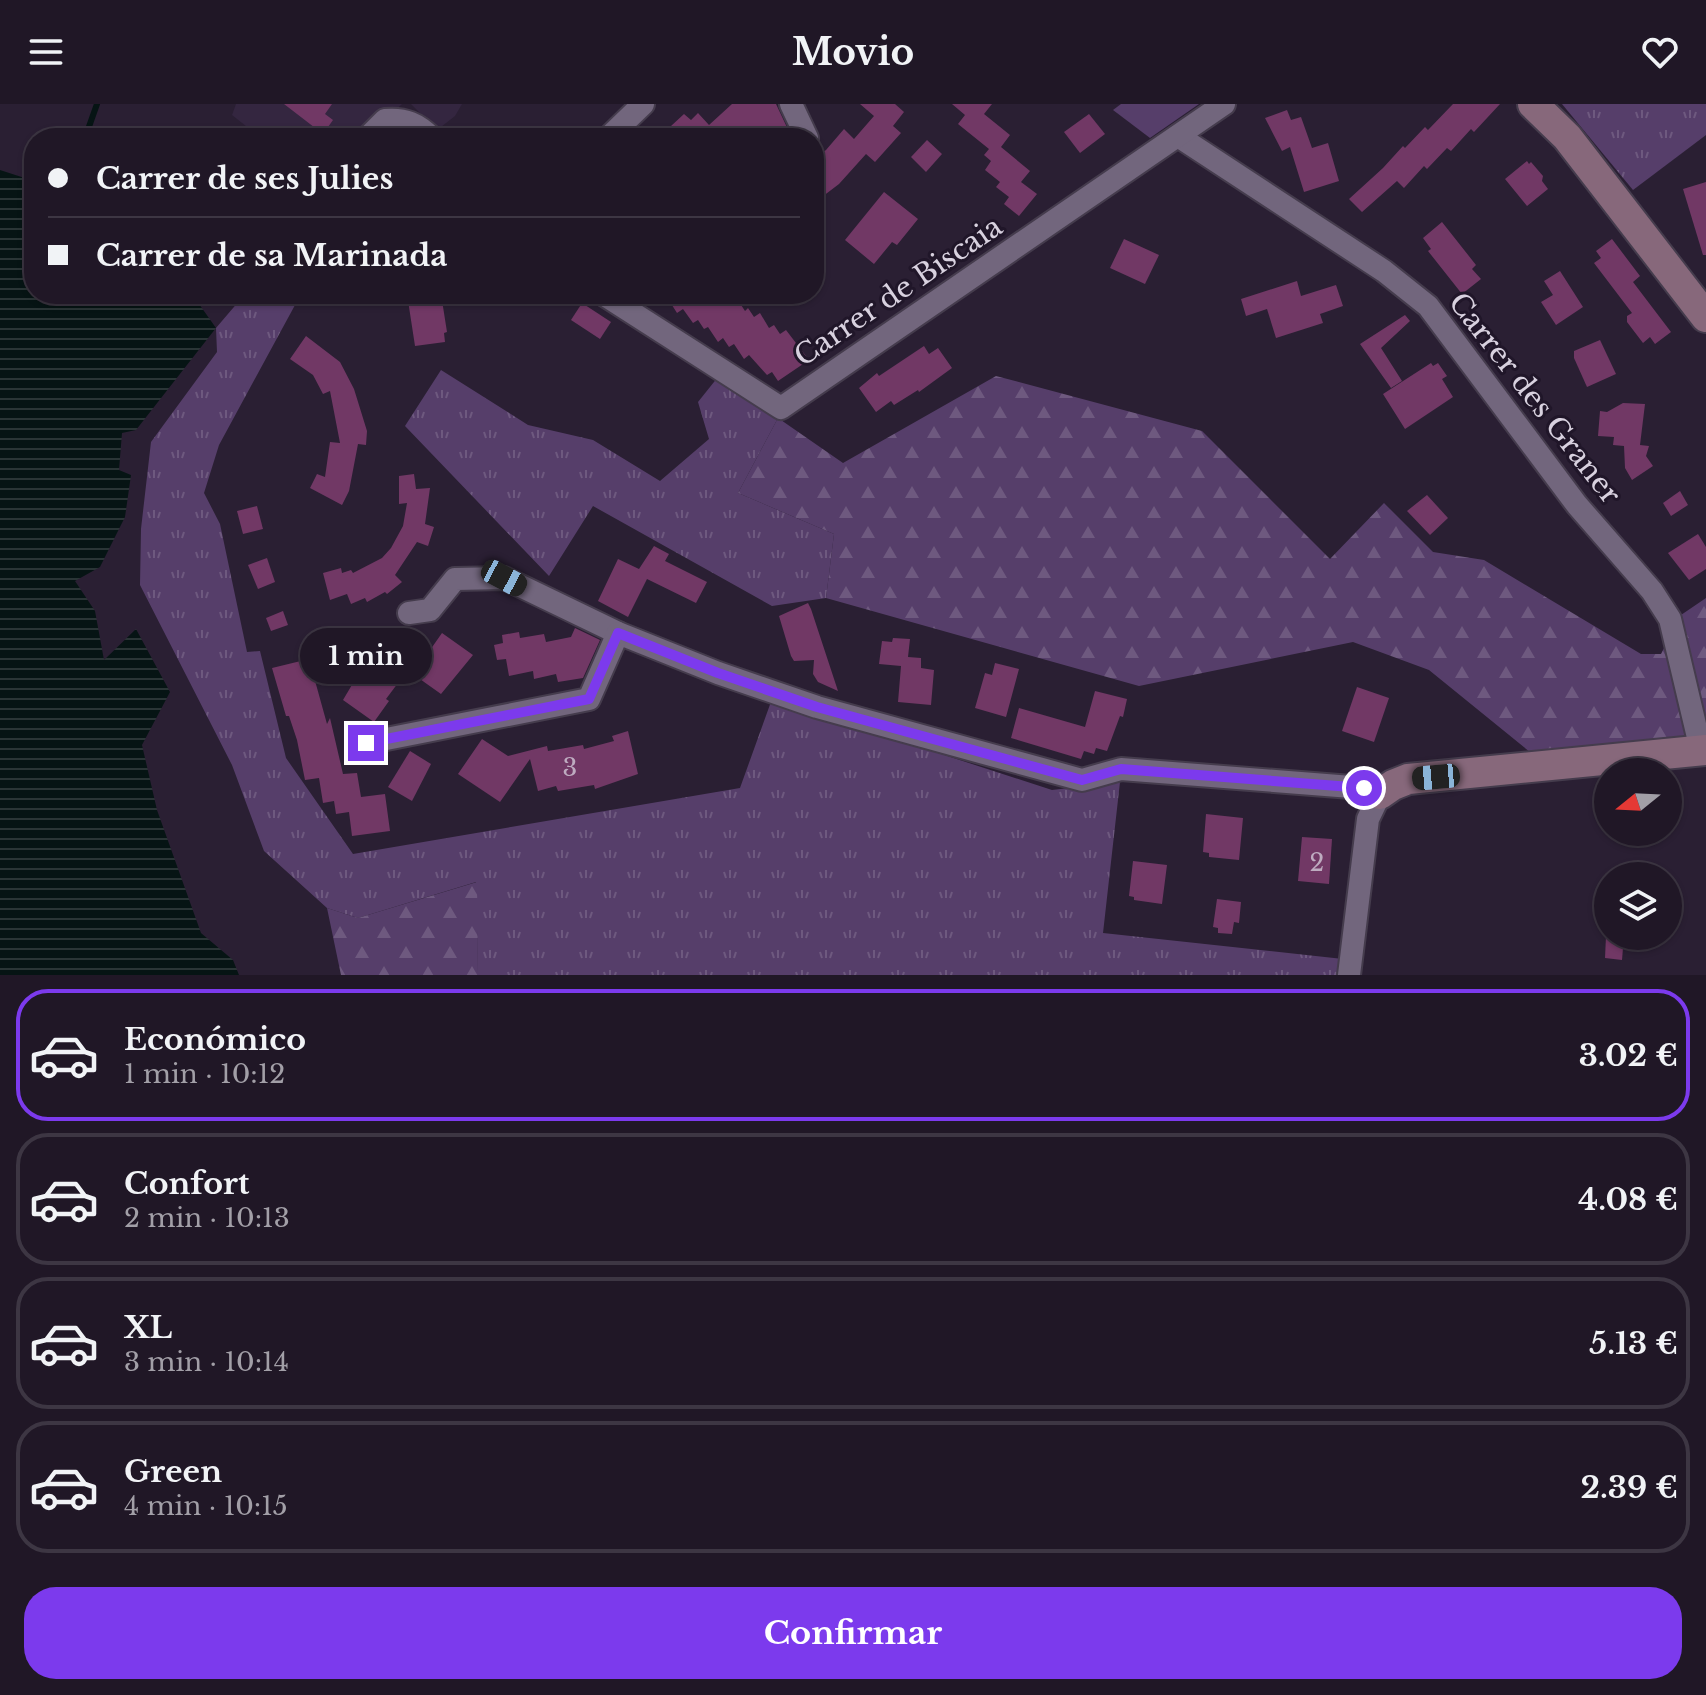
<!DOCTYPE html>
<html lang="es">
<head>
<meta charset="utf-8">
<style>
	body { margin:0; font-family:"Libre Baskerville",serif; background:#2d2432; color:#f1f3f6; height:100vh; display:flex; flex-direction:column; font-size:30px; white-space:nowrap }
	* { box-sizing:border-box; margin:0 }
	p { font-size:26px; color:#a29fa7 }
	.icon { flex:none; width:44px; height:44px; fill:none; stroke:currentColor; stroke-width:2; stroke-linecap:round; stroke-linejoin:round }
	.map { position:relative; height:871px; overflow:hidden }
	.panel { display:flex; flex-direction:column; background:#201726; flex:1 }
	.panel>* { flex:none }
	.top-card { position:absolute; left:24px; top:24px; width:800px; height:176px; border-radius:32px; box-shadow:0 2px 6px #0004,0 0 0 2px #3d3643; display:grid; align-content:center; height:176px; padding:0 24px; background:#201726 }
	.needle { width:52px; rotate:252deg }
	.tools { position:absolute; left:1594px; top:654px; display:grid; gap:16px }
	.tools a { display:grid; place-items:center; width:88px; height:88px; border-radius:50%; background:#201726; box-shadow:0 2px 6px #0004,0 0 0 2px #3d3643; font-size:40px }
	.end { position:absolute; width:36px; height:36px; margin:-18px; border:10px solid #7c3aed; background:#fff; box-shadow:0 0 0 4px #fff }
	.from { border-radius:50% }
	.bubble { position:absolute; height:56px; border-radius:28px; background:#201726; box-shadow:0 2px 6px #0004,0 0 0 2px #3d3643; font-size:26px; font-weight:700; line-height:56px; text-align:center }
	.car { position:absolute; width:24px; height:48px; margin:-24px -12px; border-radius:10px; box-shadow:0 0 6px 2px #0007; background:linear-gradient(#222 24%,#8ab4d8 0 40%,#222 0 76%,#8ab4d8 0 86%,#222 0) }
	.top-card b { display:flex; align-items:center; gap:28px; height:76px; font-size:30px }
	.top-card b+b { border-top:2px solid #3d3643 }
	.top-card i { width:20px; height:20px; background:#f1f3f6 }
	ul { padding:14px 0 0; list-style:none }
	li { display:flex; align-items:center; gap:24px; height:132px; margin:0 16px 12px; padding:0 8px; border:4px solid #3d3643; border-radius:32px }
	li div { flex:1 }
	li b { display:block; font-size:30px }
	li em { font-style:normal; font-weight:700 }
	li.active { border-color:#7c3aed }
	li>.icon { width:72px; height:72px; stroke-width:1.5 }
	.primary-button { display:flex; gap:16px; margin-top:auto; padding:16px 24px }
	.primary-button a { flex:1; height:92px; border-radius:32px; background:#7c3aed; color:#fff; font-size:32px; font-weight:700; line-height:92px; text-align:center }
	header { display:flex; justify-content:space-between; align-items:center; height:104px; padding:0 24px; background:#201726; font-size:36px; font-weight:700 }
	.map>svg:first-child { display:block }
</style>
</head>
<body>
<header><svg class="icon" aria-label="menu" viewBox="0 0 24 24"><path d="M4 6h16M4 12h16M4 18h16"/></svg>Movio<svg class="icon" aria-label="heart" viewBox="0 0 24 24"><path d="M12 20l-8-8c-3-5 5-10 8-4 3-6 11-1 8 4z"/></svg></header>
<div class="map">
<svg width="1706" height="871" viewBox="0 0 1706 871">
	<defs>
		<pattern id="grass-tufts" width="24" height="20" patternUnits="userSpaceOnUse" patternTransform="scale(2)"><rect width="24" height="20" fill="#563e6a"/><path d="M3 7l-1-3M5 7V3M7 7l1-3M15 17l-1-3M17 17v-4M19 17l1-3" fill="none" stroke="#6e597f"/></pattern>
		<pattern id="forest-firs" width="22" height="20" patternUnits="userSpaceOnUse" patternTransform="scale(2)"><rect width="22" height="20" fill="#563e6a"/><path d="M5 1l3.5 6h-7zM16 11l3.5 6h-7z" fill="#6e597f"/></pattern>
		<pattern id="water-rules" width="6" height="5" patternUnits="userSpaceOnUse" patternTransform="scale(2)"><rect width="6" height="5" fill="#061414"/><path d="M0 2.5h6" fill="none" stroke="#2a3536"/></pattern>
	</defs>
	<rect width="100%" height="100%" fill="#2a1f33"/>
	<g fill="#342640">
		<path d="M236,0H402L366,34H261L232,11Z"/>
		<path d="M411,0H462L455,12L437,26Z"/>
	</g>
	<g fill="url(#grass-tufts)">
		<path d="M1562,0H1706V31L1633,86Z"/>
		<path d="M245,190H301L219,341L204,389L220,420L247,548L260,547L286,654L353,750L740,684L772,595L1052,686L1120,678L1103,829L1343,855L1341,871H478L476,778L358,814L327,804L264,747L232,661L140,481L141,425L151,338L217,248L216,224Z"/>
		<path d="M441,266L528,321L593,336L660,377L709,335L698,298L718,273L778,314L738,389L834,430L826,494L772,502L593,402L549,472L405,322Z"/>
	</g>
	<g fill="url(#forest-firs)">
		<path d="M996,272L1202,327L1330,455L1384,399L1433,448L1484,456L1641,550H1661L1681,511L1706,494V632L1536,653L1429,566L1353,538L1139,582L826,494L834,430L738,389L778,314L843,359Z"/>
		<path d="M477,778L478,871H341L327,804L358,814Z"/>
	</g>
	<path fill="#563e6a" d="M1121,0H1199L1150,34L1113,6Z"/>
	<path fill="url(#water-rules)" d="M0,66L34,77V190H192L216,224L136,326L122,329L119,366L131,371L125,413L100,463L75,477L95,507L104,556L136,525L170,588L142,641L157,706L201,829L233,856L239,871H0Z"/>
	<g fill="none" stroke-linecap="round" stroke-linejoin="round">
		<path stroke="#061414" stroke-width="6" d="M85,34L97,0"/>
	</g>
	<g fill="#713865">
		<path d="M284,0H332L325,10L333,16L323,30Z"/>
		<path d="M732,0H776L792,34H658L684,10L691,16L698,9L709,21Z"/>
		<path d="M860,0H895L904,8L893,22L901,29L875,58L866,50L839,80L814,99V55L826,46L844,25L854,35L874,12Z"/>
		<path d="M952,0H992L984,10L1010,31L1001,43L1030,67L1021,78L1037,90L1019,112L1004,100L1009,93L996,83L1000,78L985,66L991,57L984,51L989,45L958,20L965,11Z"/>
		<path d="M1453,0H1500L1474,28L1471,25L1451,47L1447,44L1427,65L1424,62L1404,84L1397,77L1362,108L1349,95L1383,64L1403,42L1405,44L1425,23L1428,26Z"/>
		<path d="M1287,6L1291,16L1301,13L1312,44L1328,39L1339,77L1304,88L1290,43L1282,47L1265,14Z"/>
		<path d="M1089,10L1105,30L1080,49L1064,28Z"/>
		<path d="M927,36L942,50L926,68L911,53Z"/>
		<path d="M1527,57L1529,60L1531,58L1543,72L1542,77L1548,85L1527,102L1505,75Z"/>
		<path d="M1706,78V151H1703L1683,85Z"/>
		<path d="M884,88L918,115L897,141L892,138L874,160L845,136Z"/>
		<path d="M1442,118L1476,161L1472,165L1481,175L1462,190L1428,147L1431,145L1423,134Z"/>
		<path d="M1124,135L1159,151L1145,180L1110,164Z"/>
		<path d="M1612,135L1640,172L1633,178L1671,228L1655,240L1650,233L1643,239L1627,218V212L1632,209L1594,159L1601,154L1596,147Z"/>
		<path d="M1560,167L1583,203L1556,221L1541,198L1553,191L1544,177Z"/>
		<path d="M1297,177L1301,192L1336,181L1343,202L1320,210L1323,219L1276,234L1267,205L1246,212L1241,195Z"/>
		<path d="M407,190H441L447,228L444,229L445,238L415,242Z"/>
		<path d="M665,190H734L745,207L748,204L754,213L760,209L769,224L774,221L780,230L786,226L809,256L778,277L772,268L767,271L749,251L744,255L734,240L729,243L723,234L718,238L708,223L704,225L698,216L693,219L683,205L677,209Z"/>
		<path d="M582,199L611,218L600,235L571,216Z"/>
		<path d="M1405,211L1410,217L1381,244L1402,277L1391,284L1360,240Z"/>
		<path d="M306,232L340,258L354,285L367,327L366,341L358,340L349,387L342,401L310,384L317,370L325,373L330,338L340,339L330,287L323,290L313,271L290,255Z"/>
		<path d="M1600,236L1616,270L1587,283L1574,254V247Z"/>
		<path d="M924,242L929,250L938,244L952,264L919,288L918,286L894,301L891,297L876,308L859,284L877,269L879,272Z"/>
		<path d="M1431,259L1433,262L1438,259L1447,272L1442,275L1453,293L1405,325L1383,290Z"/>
		<path d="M1623,299L1645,300L1640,341L1649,342L1646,352L1653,362L1632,376L1625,364L1624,342L1613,341L1614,333L1598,332L1600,307L1607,308Z"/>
		<path d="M414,370L416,385L430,384L425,420L434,423L428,442L417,438L395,471L402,478L387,490L385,488L367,498L365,494L351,500L347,490L330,496L323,469L341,464L342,469L351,466L353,469L382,454L391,444L403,422L407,399L399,400V372Z"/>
		<path d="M1680,387L1688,401L1671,412L1663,399Z"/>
		<path d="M1427,391L1448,414L1430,431L1407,407Z"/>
		<path d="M257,402L263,425L243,430L237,407Z"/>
		<path d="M1698,430L1706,443V465L1689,476L1668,449Z"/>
		<path d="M654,442L669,450L665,457L707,478L696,499L647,475L628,513L598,497L618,455L639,465Z"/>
		<path d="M267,454L275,478L258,485L248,461Z"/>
		<path d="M808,499L811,505L838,587L818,578L813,570L814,556L794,557L791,552L779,512Z"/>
		<path d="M283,507L288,521L271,527L266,514Z"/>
		<path d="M575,524L600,536L583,574L558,578L556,570L534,575L533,567L509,572L506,555L497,556L494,541L503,539L502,531L519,528L520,534L544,530L546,538L571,533Z"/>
		<path d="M442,529L473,551L441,590L410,568L425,547L428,549Z"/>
		<path d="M893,534L910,535L908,553L921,554V564L934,566L931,601L898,598L901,562L879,560L882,537L892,538Z"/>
		<path d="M369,552L401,575L386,595L389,597L374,618L343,596Z"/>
		<path d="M309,555L327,620L330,614L343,670L357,669L361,693L385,690L390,727L352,732L349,708L336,710L334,697L323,699L319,674L305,676L297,636L289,612H286L272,564Z"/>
		<path d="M995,559L1019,565L1006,613L975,604L985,569L992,571Z"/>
		<path d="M1357,583L1389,594L1374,638L1342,627Z"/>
		<path d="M1095,587L1127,595L1123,613L1120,612L1107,647L1096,644L1094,650L1084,647L1081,655L1011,634L1019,604L1085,623Z"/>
		<path d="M628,627L638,670L595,685L594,681L558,687L556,682L538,687L530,655L500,698L458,670L482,635L508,652L547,642L548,647L583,641L584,645L614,637L612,632Z"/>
		<path d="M410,647L431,660L412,697L388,683Z"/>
		<path d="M1206,710L1243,714L1239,756L1209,753V749L1203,748Z"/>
		<path d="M1302,733L1332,735L1329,780L1298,777Z"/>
		<path d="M1133,757L1167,761L1162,800L1134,796V793L1129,792Z"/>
		<path d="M1217,795L1241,798L1239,819L1234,818L1232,830L1218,829V824L1213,823Z"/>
		<path d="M1606,832H1624L1622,856L1605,854Z"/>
	</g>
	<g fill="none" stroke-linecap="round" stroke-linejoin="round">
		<g stroke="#453c4d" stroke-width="26">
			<g id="street">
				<path d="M791,0L807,34"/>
				<path d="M1178,32L1384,167L1428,202L1577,401L1652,487L1670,515L1701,646"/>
				<path d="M367,34L385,16C405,14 418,20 432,34"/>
				<path d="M608,34L643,0"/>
				<path d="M603,190L781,304L1224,0"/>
				<path d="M409,509L430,506L455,475L504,474L618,529L718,569L817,603L1082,676L1121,665L1364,684L1380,690L1368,715L1349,871"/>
				<path d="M366,639L589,595L618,529"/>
			</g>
		</g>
		<g stroke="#453c4d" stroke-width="34">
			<g id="secondary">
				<path d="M1533,0L1567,33L1706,213"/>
				<path d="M1380,690L1393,681L1408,675L1706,646"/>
			</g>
		</g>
		<use href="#street" stroke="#72667d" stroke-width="22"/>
		<use href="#secondary" stroke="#87687b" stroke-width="30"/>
	</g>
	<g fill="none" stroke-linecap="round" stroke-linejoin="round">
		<path stroke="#7c3aed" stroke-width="10" d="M366,639L589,595L618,529L718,569L817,603L1082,676L1121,665L1364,684"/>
	</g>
	<g text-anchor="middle" stroke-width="6" stroke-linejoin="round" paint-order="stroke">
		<g font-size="24" fill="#beabc0">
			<text x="570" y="672">3</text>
			<text x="1317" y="767">2</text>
		</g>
		<g font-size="28" fill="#d8d1df" stroke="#201629">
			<text transform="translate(898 187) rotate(-34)" y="10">Carrer de Biscaia</text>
			<text transform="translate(1535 294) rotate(52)" y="10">Carrer des Graner</text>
		</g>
	</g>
</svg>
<div class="tools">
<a><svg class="needle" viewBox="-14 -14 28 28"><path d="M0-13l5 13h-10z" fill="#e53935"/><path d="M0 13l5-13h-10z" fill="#a29fa7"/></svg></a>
<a><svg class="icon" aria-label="layers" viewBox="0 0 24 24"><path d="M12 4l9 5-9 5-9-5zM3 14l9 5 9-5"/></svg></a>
</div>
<i class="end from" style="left:1364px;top:684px"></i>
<i class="end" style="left:366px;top:639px"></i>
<div class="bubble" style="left:300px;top:524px;width:132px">1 min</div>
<i class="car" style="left:504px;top:474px;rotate:118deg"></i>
<i class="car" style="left:1436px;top:673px;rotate:265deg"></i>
<div class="top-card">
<b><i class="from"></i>Carrer de ses Julies</b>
<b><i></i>Carrer de sa Marinada</b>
</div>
</div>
<section class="panel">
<ul>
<li class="active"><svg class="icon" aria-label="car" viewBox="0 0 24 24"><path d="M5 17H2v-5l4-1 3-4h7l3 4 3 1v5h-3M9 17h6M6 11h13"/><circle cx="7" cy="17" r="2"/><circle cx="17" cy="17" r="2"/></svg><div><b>Económico</b><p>1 min · 10:12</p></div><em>3.02 €</em></li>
<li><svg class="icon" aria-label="car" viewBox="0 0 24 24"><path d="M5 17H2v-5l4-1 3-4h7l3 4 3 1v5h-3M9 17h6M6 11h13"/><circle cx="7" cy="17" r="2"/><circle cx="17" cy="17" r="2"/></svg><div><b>Confort</b><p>2 min · 10:13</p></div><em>4.08 €</em></li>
<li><svg class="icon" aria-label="car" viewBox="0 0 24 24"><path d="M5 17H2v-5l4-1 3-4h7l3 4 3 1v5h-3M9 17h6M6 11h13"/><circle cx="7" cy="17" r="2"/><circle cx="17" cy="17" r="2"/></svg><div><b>XL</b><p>3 min · 10:14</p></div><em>5.13 €</em></li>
<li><svg class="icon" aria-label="car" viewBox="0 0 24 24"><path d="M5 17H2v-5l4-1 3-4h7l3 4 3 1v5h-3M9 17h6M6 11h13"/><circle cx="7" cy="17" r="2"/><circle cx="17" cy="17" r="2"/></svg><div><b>Green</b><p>4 min · 10:15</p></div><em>2.39 €</em></li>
</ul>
<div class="primary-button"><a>Confirmar</a></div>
</section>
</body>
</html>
